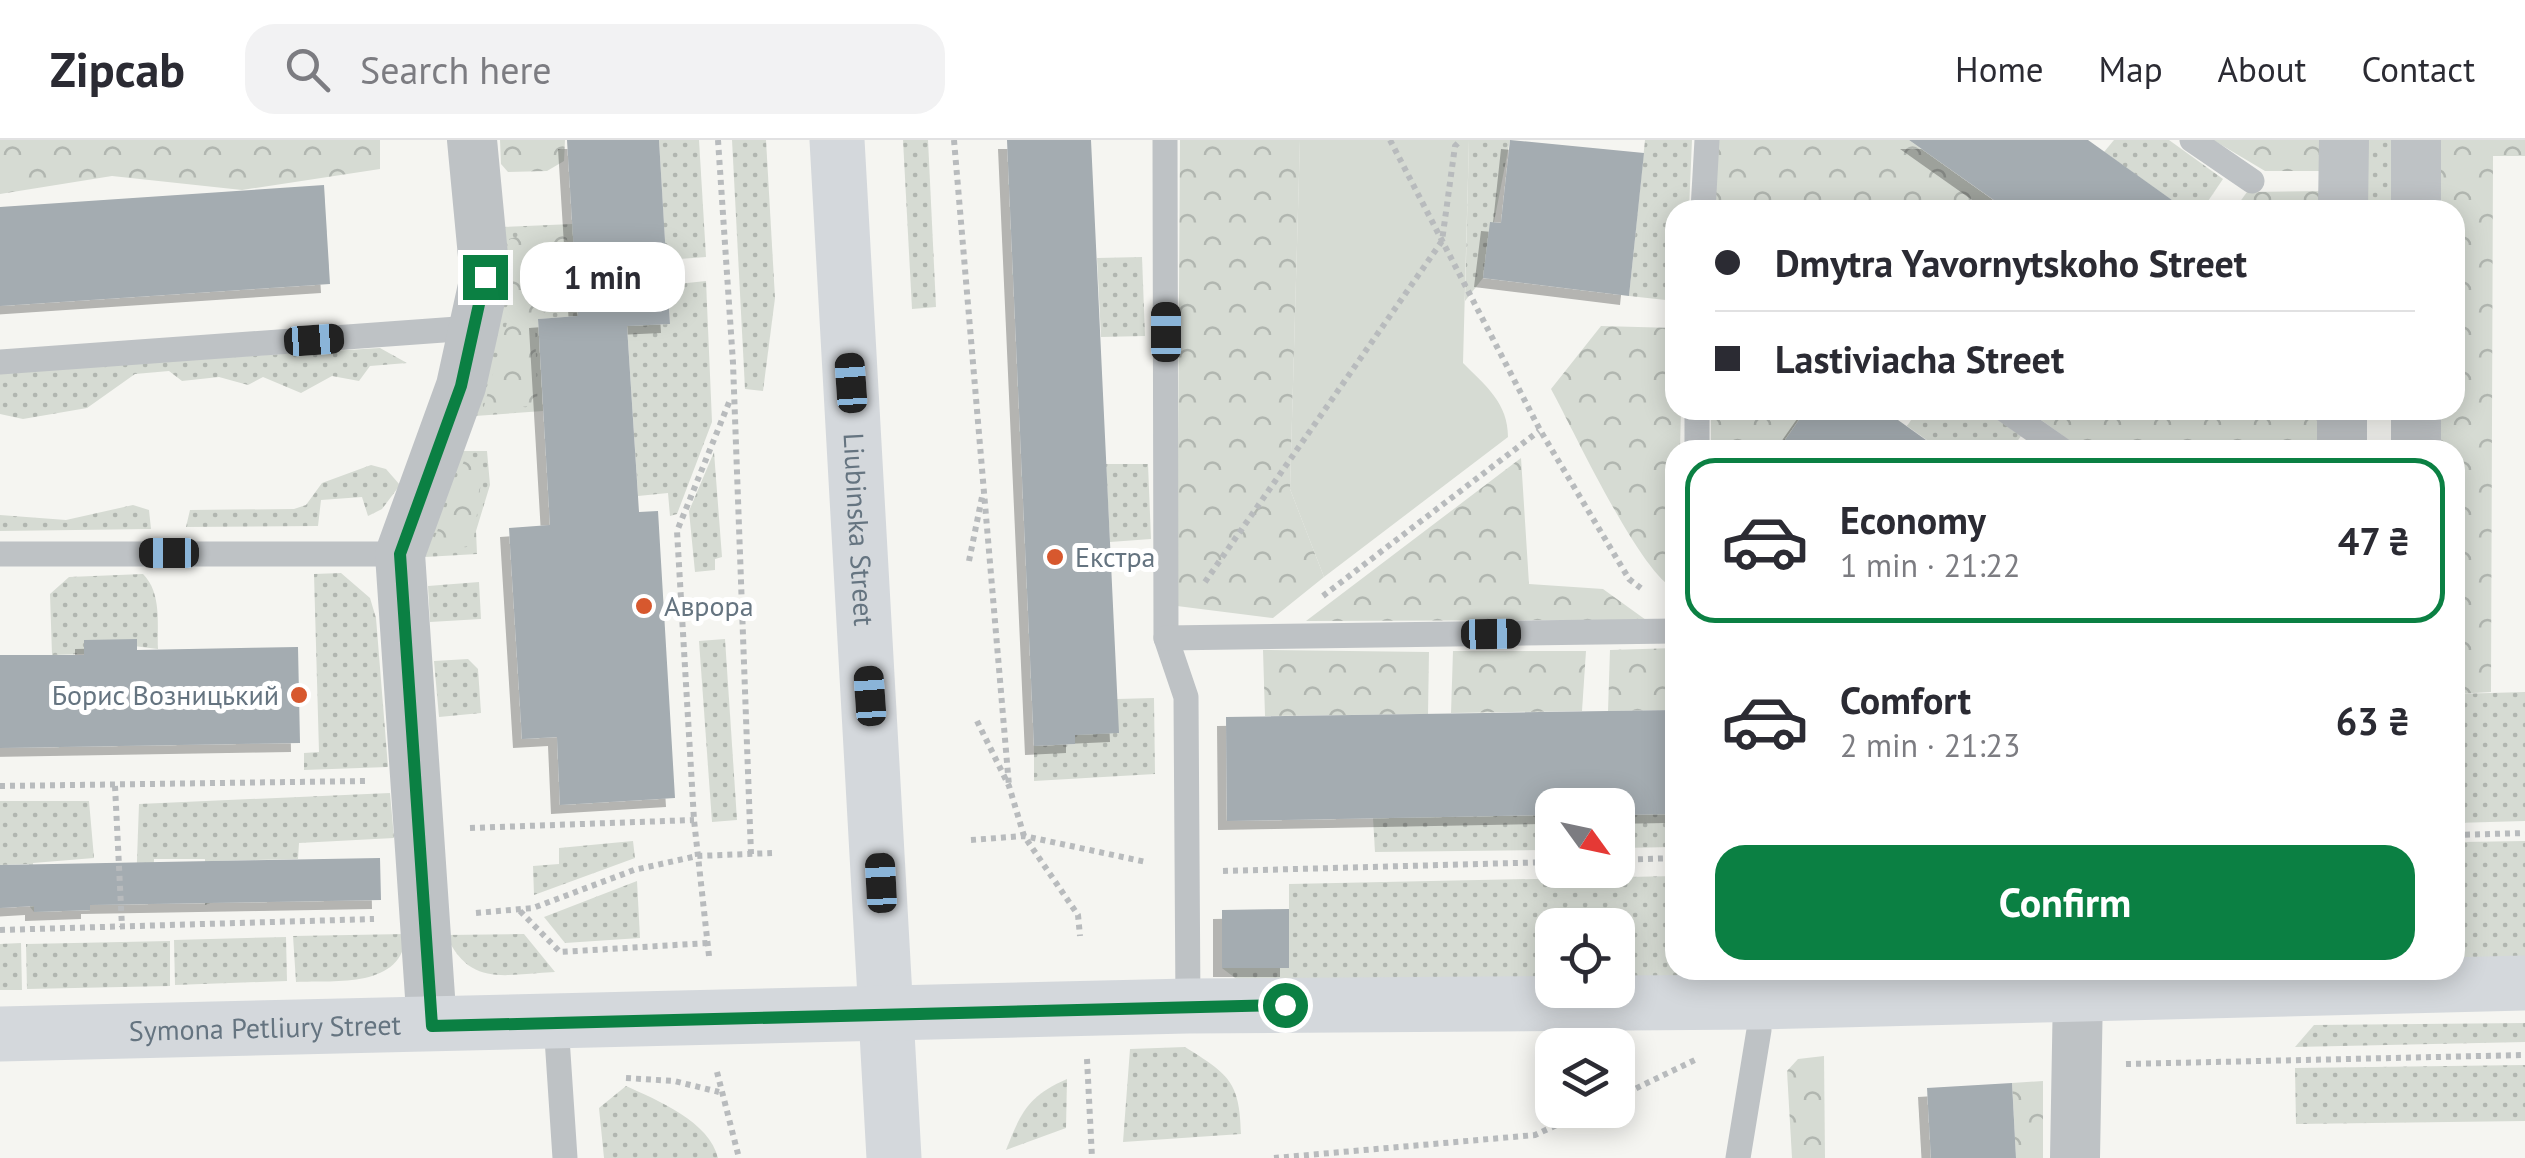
<!DOCTYPE html>
<html lang="en">
<head>
<meta charset="utf-8">
<style>
	body { margin:0; font-family:"PT Sans",sans-serif; background:#f2f2f3; color:#2b2b33; height:100vh; display:flex; flex-direction:column; font-size:38px; white-space:nowrap }
	* { box-sizing:border-box; margin:0 }
	p { font-size:32px; color:#7c7c81 }
	.icon { flex:none; width:55px; height:55px; fill:none; stroke:currentColor; stroke-width:2; stroke-linecap:round; stroke-linejoin:round }
	.map { position:relative; flex:1; overflow:hidden }
	.details { position:absolute; left:1665px; top:300px; width:800px; height:540px; display:flex; flex-direction:column; background:#fff; border-radius:30px; box-shadow:0 5px 25px #0003 }
	.details>* { flex:none }
	.top-card { position:absolute; left:1665px; top:60px; width:800px; height:220px; border-radius:30px; box-shadow:0 5px 25px #0003; display:grid; align-content:center; height:220px; padding:0 50px; background:#fff }
	.needle { width:65px; rotate:123deg }
	.controls { position:absolute; left:1535px; top:648px; display:grid; gap:20px }
	.controls a { display:grid; place-items:center; width:100px; height:100px; border-radius:20px; background:#fff; box-shadow:0 5px 25px #0003; font-size:50px }
	.end { position:absolute; width:45px; height:45px; margin:-22px; border:12px solid #0b8043; background:#fff; box-shadow:0 0 0 5px #fff }
	.from { border-radius:50% }
	.bubble { position:absolute; height:70px; border-radius:30px; background:#fff; box-shadow:0 5px 25px #0003; font-size:32px; font-weight:800; line-height:70px; text-align:center }
	.car { position:absolute; width:30px; height:60px; margin:-30px -15px; border-radius:12px; box-shadow:0 0 8px 2px #0007; background:linear-gradient(#222 24%,#8ab4d8 0 40%,#222 0 76%,#8ab4d8 0 86%,#222 0) }
	.top-card b { display:flex; align-items:center; gap:35px; height:95px; font-size:38px }
	.top-card b+b { border-top:2px solid #e1e1e2 }
	.top-card i { width:25px; height:25px; background:#2b2b33 }
	ul { padding:18px 0 0; list-style:none }
	li { display:flex; align-items:center; gap:30px; height:165px; margin:0 20px 15px; padding:0 30px; border:5px solid transparent; border-radius:30px }
	li div { flex:1 }
	li b { display:block; font-size:38px }
	li em { font-style:normal; font-weight:800 }
	li.selected { border-color:#0b8043 }
	li>.icon { width:90px; height:90px; stroke-width:1.5 }
	.cta { display:flex; gap:20px; margin-top:auto; padding:20px 50px }
	.cta a { flex:1; height:115px; border-radius:30px; background:#0b8043; color:#fff; font-size:40px; font-weight:800; line-height:115px; text-align:center }
	header { display:flex; align-items:center; gap:60px; box-sizing:border-box; height:140px; padding:0 50px; background:#fff; border-bottom:2px solid #e1e1e2 }
	header strong { font-size:48px }
	nav { display:flex; gap:55px; margin-inline-start:auto; font-size:35px }
	.search { width:700px; height:90px; background:#f2f2f3; display:flex; align-items:center; gap:25px; box-sizing:border-box; padding:0 35px; border-radius:30px; color:#7c7c81; font-size:38px }
	.map>svg:first-child { display:block }
</style>
</head>
<body>
<header>
<strong>Zipcab</strong>
<div class="search"><svg class="icon" aria-label="search" viewBox="0 0 24 24"><circle cx="10" cy="10" r="6"/><path d="M15 15l6 6"/></svg>Search here</div>
<nav><a>Home</a><a>Map</a><a>About</a><a>Contact</a></nav>
</header>
<div class="map">
<svg width="2525" height="1018" viewBox="0 0 2525 1018">
	<defs>
		<pattern id="grass-dots" width="8" height="8" patternUnits="userSpaceOnUse" patternTransform="scale(2.5)"><rect width="8" height="8" fill="#d6dbd3"/><path d="M2 2h.1M6 6h.1" fill="none" stroke="#b1b6b0" stroke-width="1.8" stroke-linecap="round"/></pattern>
		<pattern id="forest-crowns" width="20" height="18" patternUnits="userSpaceOnUse" patternTransform="scale(2.5)"><rect width="20" height="18" fill="#d6dbd3"/><path d="M2 6a3 3 0 1 1 6 0M12 15a3 3 0 1 1 6 0" fill="none" stroke="#b1b6b0"/></pattern>
		<filter id="shadow"><feDropShadow dx="-9" dy="9" stdDeviation="0" flood-color="#0004"/></filter>
	</defs>
	<rect width="100%" height="100%" fill="#f5f5f1"/>
	<g fill="url(#grass-dots)">
		<path d="M659,0H699L706,117L666,120Z"/>
		<path d="M732,0H766L775,158L763,251L745,249Z"/>
		<path d="M903,0H928L936,167L912,169Z"/>
		<path d="M1469,0H1510L1483,138L1465,161Z"/>
		<path d="M1645,0H1692L1689,70H1675V161L1629,156Z"/>
		<path d="M2114,0H2169L2223,39L2202,70H2186L2104,12Z"/>
		<path d="M2363,0H2398V70H2362Z"/>
		<path d="M573,84L578,176L538,179L543,271L475,276C497,204 505,162 503,87Z"/>
		<path d="M1142,117L1145,196L1101,197L1097,118Z"/>
		<path d="M706,141L712,282L677,374L670,376L668,353L638,356L627,186L670,184L668,145Z"/>
		<path d="M380,208L407,223L370,226L359,241L332,236L301,253L263,237L248,245L219,237L182,241L169,231L135,234L87,268L23,279L0,274V231Z"/>
		<path d="M1918,270H1984L2021,296L2011,310H1941L1907,286Z"/>
		<path d="M462,311H487L490,345L476,391L477,414L425,417Z"/>
		<path d="M714,312L722,417L715,419V430L695,432L689,371Z"/>
		<path d="M1106,324H1148L1151,399L1110,402Z"/>
		<path d="M371,325L386,329L400,345L382,369L368,376L362,357L321,360L318,386L186,387L190,370L294,369L306,365L322,343Z"/>
		<path d="M133,365L149,370L151,389L0,391V375L66,380Z"/>
		<path d="M341,433L370,458L376,478L388,627L304,630V613L319,612L314,434Z"/>
		<path d="M143,434C162,453 157,484 158,509L85,500L84,514L52,515L50,454L69,437Z"/>
		<path d="M479,442L481,479L430,482L428,446Z"/>
		<path d="M725,499L737,680L712,682L699,501Z"/>
		<path d="M468,519L478,529L481,573L439,577L434,521Z"/>
		<path d="M2525,552V681L2455,683V554Z"/>
		<path d="M1154,558L1155,634L1034,641V606L1075,604V595L1117,559Z"/>
		<path d="M390,653L394,698L299,703L298,719L213,721V762L205,765V719H154L153,749L136,747L139,664Z"/>
		<path d="M0,661H89L94,718L33,723L34,772L30,767L29,724L0,725Z"/>
		<path d="M1675,674V707L1618,708V675Z"/>
		<path d="M1552,675V710L1375,712L1373,678Z"/>
		<path d="M633,701L635,718L534,755L533,726L559,724V708Z"/>
		<path d="M2525,701V820L2459,819L2455,711L2463,702Z"/>
		<path d="M1675,736V830H1827L1825,834L1618,839V785H1552V840L1239,841L1222,828H1289V744Z"/>
		<path d="M637,741L640,798L565,803L544,777Z"/>
		<path d="M406,794C403,849 336,840 296,842L293,796Z"/>
		<path d="M524,794L555,832C505,834 470,848 446,795Z"/>
		<path d="M286,797L287,841L175,845L174,800Z"/>
		<path d="M170,801V846L27,849L26,804Z"/>
		<path d="M21,803L22,850H0V804Z"/>
		<path d="M2525,883V902L2295,907L2314,885Z"/>
		<path d="M1185,907C1228,934 1240,941 1241,994L1123,1002L1130,909Z"/>
		<path d="M2525,925V981L2296,984L2295,928Z"/>
		<path d="M1067,939L1066,988L1006,1010C1021,972 1028,956 1067,939Z"/>
		<path d="M626,946C657,960 710,982 718,1018H604L599,968Z"/>
	</g>
	<g fill="url(#forest-crowns)">
		<path d="M0,0H380V29L242,50L112,36L0,54Z"/>
		<path d="M500,0H565L564,21L547,31L508,32L501,24Z"/>
		<path d="M1180,0H1300L1290,349L1324,437L1273,478L1177,466Z"/>
		<path d="M1716,0H1909L2007,70H1712Z"/>
		<path d="M2213,0H2327V31H2265Z"/>
		<path d="M2439,0H2525V16H2493L2491,552L2455,554V310H2435L2436,270H2455V70H2438Z"/>
		<path d="M2328,51L2327,70H2234L2247,52Z"/>
		<path d="M547,88L567,98L569,128L563,157L535,181L537,259L531,266L483,270L511,168L509,99Z"/>
		<path d="M1601,186L1675,188V270H1681L1680,310H1675V449C1640,434 1573,289 1551,249Z"/>
		<path d="M1711,270H1797L1803,274L1778,310H1711Z"/>
		<path d="M2027,270H2325V310H2083Z"/>
		<path d="M465,318L479,319L483,326L473,405L440,412L435,397Z"/>
		<path d="M1521,318L1529,444L1603,449L1646,480L1306,481Z"/>
		<path d="M1675,508V570L1608,571L1610,510Z"/>
		<path d="M1263,510L1429,512L1428,574L1265,576Z"/>
		<path d="M1453,511H1586L1582,571L1451,573Z"/>
		<path d="M1824,916L1825,1018H1792L1787,931L1798,919Z"/>
		<path d="M2043,941V1018H2016L2012,943Z"/>
	</g>
	<path fill="#d6dbd3" d="M1300,0H1469L1463,223C1486,246 1508,263 1508,297L1324,437L1290,349Z"/>
	<g fill="#a4acb1" filter="url(#shadow)">
		<path d="M567,0H659L670,184L627,186L639,372L658,371L675,658L560,665L557,597L522,599L509,388L550,385L538,179L578,176Z"/>
		<path d="M1007,0H1091L1119,593L1075,595V604L1034,606Z"/>
		<path d="M1510,0L1644,13L1629,156L1483,138L1490,82L1501,83Z"/>
		<path d="M1909,0H2088L2186,70H2008Z"/>
		<path d="M324,45L330,144L0,166V67Z"/>
		<path d="M1806,270H1884L1940,310H1778Z"/>
		<path d="M137,499V510L298,507L300,603L0,608V515H84V500Z"/>
		<path d="M1675,570V674L1618,675V665H1552V675L1227,681L1226,577Z"/>
		<path d="M380,718L381,760L90,765V770L34,772V766L0,768V725Z"/>
		<path d="M1289,769V828H1222V770Z"/>
		<path d="M2012,943L2016,1018H1931L1927,948Z"/>
	</g>
	<g fill="none" stroke-linecap="round" stroke-linejoin="round">
		<g stroke="#b8bbbd" stroke-width="6" stroke-dasharray="5 5" stroke-linecap="butt">
			<path d="M718,0L733,223L751,714"/>
			<path d="M954,0L1009,646"/>
			<path d="M1390,0L1540,290L1629,439L1642,449"/>
			<path d="M969,421L982,357"/>
			<path d="M1205,442L1442,101L1455,6L1461,0"/>
			<path d="M1323,456L1539,291"/>
			<path d="M681,468L741,466"/>
			<path d="M977,581L1009,646L1024,696L1078,775L1080,796"/>
			<path d="M0,646L365,641"/>
			<path d="M115,646L122,787"/>
			<path d="M470,688L694,680"/>
			<path d="M2455,695L2525,693"/>
			<path d="M971,700L1024,696L1146,722"/>
			<path d="M1618,720L1675,718"/>
			<path d="M1223,731L1552,722"/>
			<path d="M520,771L560,812L708,803"/>
			<path d="M476,773L533,768L634,730L697,716L772,713"/>
			<path d="M0,790L374,779"/>
			<path d="M709,816L694,680L677,391L730,260"/>
			<path d="M1087,919L1092,1018"/>
			<path d="M2126,924L2525,915"/>
			<path d="M717,932L739,1018"/>
			<path d="M626,938L674,941L719,952"/>
			<path d="M1618,957L1697,919"/>
			<path d="M1274,1018L1535,995L1589,970"/>
		</g>
		<g stroke="#bec2c5" stroke-width="25">
			<path d="M1165,0L1166,498L1186,557L1188,866"/>
			<path d="M2192,0L2252,41"/>
			<path d="M1703,70L1707,0"/>
			<path d="M0,222L471,188"/>
			<path d="M1697,270V310"/>
			<path d="M2005,270L2062,310"/>
			<path d="M0,414H400"/>
			<path d="M1166,498L1675,491"/>
			<path d="M556,883L565,1018"/>
			<path d="M1738,1018L1759,890L1758,862"/>
		</g>
		<g stroke="#bec2c5" stroke-width="50">
			<path d="M2343,70L2344,0"/>
			<path d="M2416,70V0"/>
			<path d="M2342,310V270"/>
			<path d="M2416,310V270"/>
			<path d="M432,886L400,414L461,246L485,137L472,0"/>
			<path d="M2075,1018L2078,851"/>
		</g>
		<g stroke="#d4d8dc" stroke-width="55">
			<path id="s1" d="M837,0L894,1018"/>
			<path id="s2" d="M0,894L1188,866L1758,862L2525,843"/>
		</g>
	</g>
	<g fill="none" stroke-linecap="round" stroke-linejoin="round">
		<path stroke="#0b8043" stroke-width="12" d="M485,137L461,246L400,414L432,886L1285,865"/>
	</g>
	<g fill="#d7582e" stroke="#fff" stroke-width="4">
		<circle cx="1055" cy="417" r="10"/>
		<circle cx="644" cy="466" r="10"/>
		<circle cx="299" cy="555" r="10"/>
	</g>
	<g text-anchor="middle" stroke-width="10" stroke-linejoin="round" paint-order="stroke">
		<g font-size="28" fill="#657480" stroke="#fff">
			<text dy="10" stroke="none"><textPath href="#s1" startOffset="390">Liubinska Street</textPath></text>
			<text dy="10" stroke="none"><textPath href="#s2" startOffset="265">Symona Petliury Street</textPath></text>
		</g>
		<g font-size="28" fill="#657480" stroke="#fff" text-anchor="start">
			<text x="1075" y="427">Екстра</text>
			<text x="664" y="476">Аврора</text>
			<text x="279" y="565" text-anchor="end">Борис Возницький</text>
		</g>
	</g>
</svg>
<div class="controls">
<a><svg class="needle" viewBox="-14 -14 28 28"><path d="M0-13l5 13h-10z" fill="#e53935"/><path d="M0 13l5-13h-10z" fill="#7c7c81"/></svg></a>
<a><svg class="icon" aria-label="locate" viewBox="0 0 24 24"><circle cx="12" cy="12" r="6"/><path d="M12 2v4M12 18v4M2 12h4M18 12h4"/></svg></a>
<a><svg class="icon" aria-label="layers" viewBox="0 0 24 24"><path d="M12 4l9 5-9 5-9-5zM3 14l9 5 9-5"/></svg></a>
</div>
<i class="end from" style="left:1285px;top:865px"></i>
<i class="end" style="left:485px;top:137px"></i>
<div class="bubble" style="left:520px;top:102px;width:165px">1 min</div>
<i class="car" style="left:1166px;top:192px;rotate:0deg"></i>
<i class="car" style="left:314px;top:200px;rotate:86deg"></i>
<i class="car" style="left:851px;top:243px;rotate:356deg"></i>
<i class="car" style="left:169px;top:413px;rotate:270deg"></i>
<i class="car" style="left:1491px;top:494px;rotate:89deg"></i>
<i class="car" style="left:870px;top:556px;rotate:356deg"></i>
<i class="car" style="left:881px;top:743px;rotate:357deg"></i>
<div class="top-card">
<b><i class="from"></i>Dmytra Yavornytskoho Street</b>
<b><i></i>Lastiviacha Street</b>
</div>
<section class="details">
<ul>
<li class="selected"><svg class="icon" aria-label="car" viewBox="0 0 24 24"><path d="M5 17H2v-5l4-1 3-4h7l3 4 3 1v5h-3M9 17h6M6 11h13"/><circle cx="7" cy="17" r="2"/><circle cx="17" cy="17" r="2"/></svg><div><b>Economy</b><p>1 min · 21:22</p></div><em>47 ₴</em></li>
<li><svg class="icon" aria-label="car" viewBox="0 0 24 24"><path d="M5 17H2v-5l4-1 3-4h7l3 4 3 1v5h-3M9 17h6M6 11h13"/><circle cx="7" cy="17" r="2"/><circle cx="17" cy="17" r="2"/></svg><div><b>Comfort</b><p>2 min · 21:23</p></div><em>63 ₴</em></li>
</ul>
<div class="cta"><a>Confirm</a></div>
</section>
</div>
</body>
</html>
